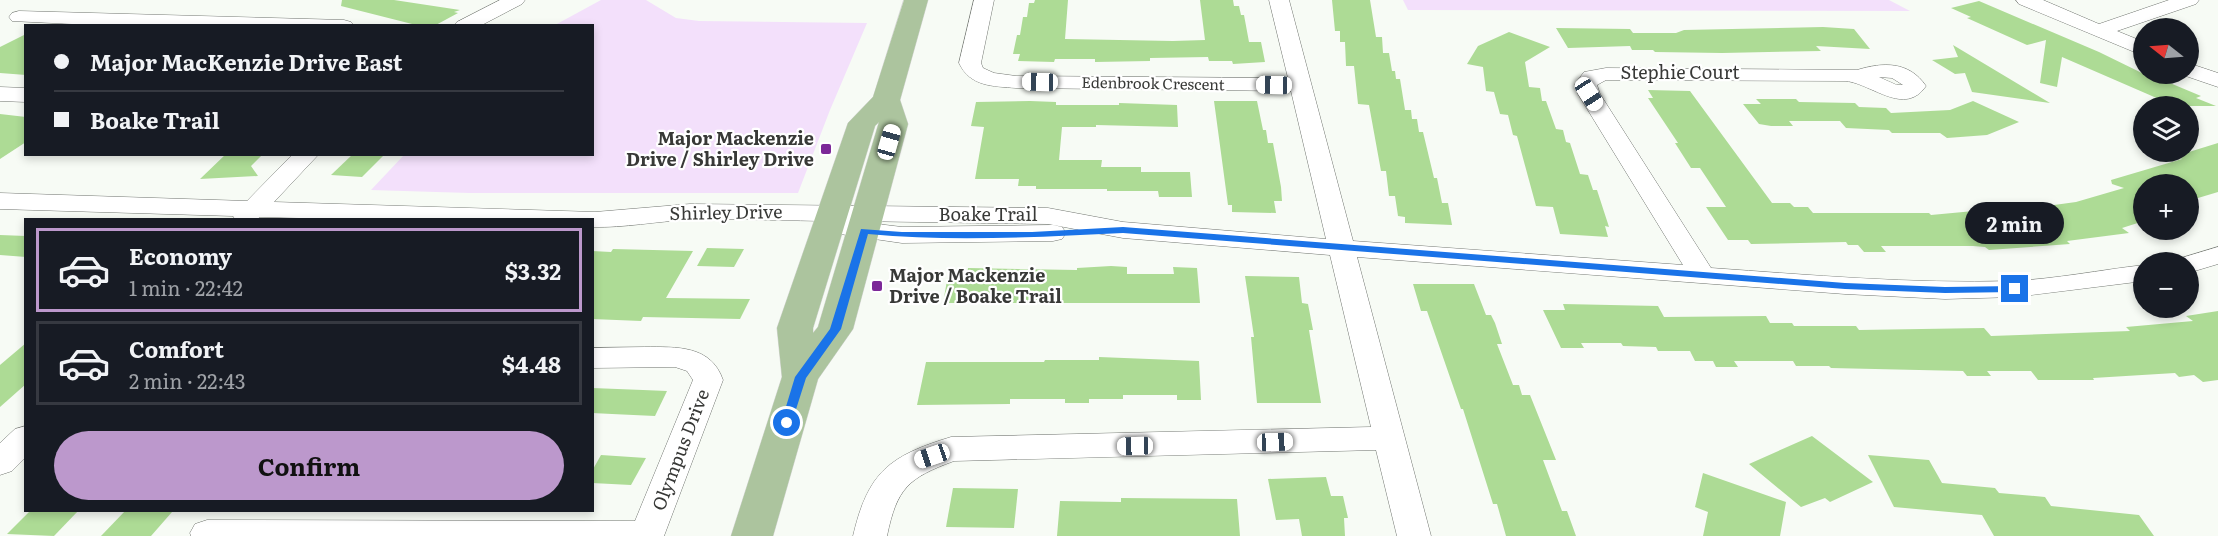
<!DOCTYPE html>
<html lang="en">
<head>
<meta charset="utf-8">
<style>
	body { margin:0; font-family:Literata,serif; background:#242831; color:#f1f3f6; height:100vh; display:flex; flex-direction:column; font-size:22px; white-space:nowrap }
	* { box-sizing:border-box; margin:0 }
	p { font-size:20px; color:#9ea1a6 }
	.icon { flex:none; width:33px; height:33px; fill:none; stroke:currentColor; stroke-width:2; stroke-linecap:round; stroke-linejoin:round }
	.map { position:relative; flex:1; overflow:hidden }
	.side { position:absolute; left:24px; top:218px; width:570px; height:294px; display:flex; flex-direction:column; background:#171b24; border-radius:0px; box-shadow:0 3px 9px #0003 }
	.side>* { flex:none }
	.hud { position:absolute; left:24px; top:24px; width:570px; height:132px; border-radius:0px; box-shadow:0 3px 9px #0003; display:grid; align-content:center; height:132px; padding:0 30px; background:#171b24 }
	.needle { width:39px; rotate:287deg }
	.buttons { position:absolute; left:2133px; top:18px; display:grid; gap:12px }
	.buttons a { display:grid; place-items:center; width:66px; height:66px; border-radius:50%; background:#171b24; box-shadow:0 3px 9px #0003; font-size:30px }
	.end { position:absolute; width:27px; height:27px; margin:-14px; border:8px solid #1a73e8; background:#fff; box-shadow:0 0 0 3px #fff }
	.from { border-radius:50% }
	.bubble { position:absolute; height:42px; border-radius:21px; background:#171b24; box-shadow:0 3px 9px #0003; font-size:20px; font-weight:700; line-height:42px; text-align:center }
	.car { position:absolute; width:18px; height:36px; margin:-18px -9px; border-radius:8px; box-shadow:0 0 4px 2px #0007; background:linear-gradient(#fff 24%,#345 0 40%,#fff 0 76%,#345 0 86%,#fff 0) }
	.hud b { display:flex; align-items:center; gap:21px; height:57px; font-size:22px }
	.hud b+b { border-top:2px solid #363941 }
	.hud i { width:15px; height:15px; background:#f1f3f6 }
	ul { padding:10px 0 0; list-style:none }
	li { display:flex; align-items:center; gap:18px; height:84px; margin:0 12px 9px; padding:0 18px; border:3px solid #363941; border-radius:0px }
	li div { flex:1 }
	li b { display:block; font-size:22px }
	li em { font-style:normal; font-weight:700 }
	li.on { border-color:#bc98cc }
	li>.icon { width:54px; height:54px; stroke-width:1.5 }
	.cta { display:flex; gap:12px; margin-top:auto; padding:12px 30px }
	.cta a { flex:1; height:69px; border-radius:36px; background:#bc98cc; color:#111; font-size:24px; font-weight:700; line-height:69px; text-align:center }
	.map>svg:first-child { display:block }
</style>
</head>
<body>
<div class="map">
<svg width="2218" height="536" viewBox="0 0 2218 536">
	<rect width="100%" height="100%" fill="#f7fbf5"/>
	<g fill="#f3e0fb">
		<path d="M601,0H646L676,18L699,21L867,23L830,110L798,193H469L371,190L404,155L592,154V26L555,25Z"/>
		<path d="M1403,0H1889L1910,11L1408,10Z"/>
	</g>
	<g fill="#addb95">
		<path d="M342,0H394L460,10L454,12L458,13L434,26H420L341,6Z"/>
		<path d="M1035,0H1068L1065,39L1173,41L1205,40L1200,0H1233L1234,6H1239L1241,15H1244L1249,42H1261L1265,62L1233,64L1232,61H1209L1208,57L1150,58V61L1095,62V59H1055L1054,62L1018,61L1020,54H1013L1017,35H1020L1023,17H1027L1029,3H1034Z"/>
		<path d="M1332,0H1370L1376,37H1382L1383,53H1389L1392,71H1395L1396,79H1400L1405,110H1411L1412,119H1417L1419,132H1423L1434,178H1437L1442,203H1448L1452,225L1405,223V217L1398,216L1395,196H1389L1386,171H1381L1369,105L1358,104L1354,66H1346L1345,42H1340V31H1335Z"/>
		<path d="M1979,1L2099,52L2144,74L2158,78L2201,96L2196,98L2216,106H2175L2062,57L2057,87L2040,83L2046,40L2027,45L1967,18L1971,17L1951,8Z"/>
		<path d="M1823,27L1854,29L1870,49L1816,46L1821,51L1722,53L1655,52L1653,50H1632L1630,46L1568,48L1556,28L1630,29L1633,33H1676L1684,30Z"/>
		<path d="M1509,32L1550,47L1525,62L1529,87L1540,88L1542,101H1546L1556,129L1563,130L1566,142L1570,143L1580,174L1588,175L1593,190H1597L1609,227L1605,226L1608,237L1560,234L1553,207L1536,206L1517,136L1513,135L1508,115L1500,114L1494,92L1486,91L1483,67L1467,64L1478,46Z"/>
		<path d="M26,34V75L0,73V47Z"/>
		<path d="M1953,45L2050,103L1972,92L1965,73L1955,74L1932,60L1958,57Z"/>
		<path d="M1648,90L1690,91L1772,203H1790L1794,207H1808L1813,213H1929L1931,215L2006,208L2009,211L2076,202L2124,188L2112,184L2111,180L2182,159L2176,156L2218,143V192L2188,201V184H2144V221L2122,228L2129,233L2067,241L2070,244L1989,250L1985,247L1973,246H1881L1886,252H1864L1858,245H1848L1846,242L1751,244L1748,240H1728L1706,207H1726L1700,168H1691L1675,143H1678L1648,98H1653Z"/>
		<path d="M1756,99H1796L1799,102L1855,103L1859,107L1886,108L1891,113L1950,110L1973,101L2019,122L1987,135L1947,138L1940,133H1892L1889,130L1846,128L1840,121H1789L1793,126H1771L1759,124L1743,104H1761Z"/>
		<path d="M1030,101L1056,102V105H1119V103L1177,105L1178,127L1096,125V127H1062L1059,160H1102L1101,167H1141V172H1190L1192,197H1159L1158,191H1107V189H1036V186H1018L1019,179H975L984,127L971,126L976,102Z"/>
		<path d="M1214,101H1257L1263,130H1266L1268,143H1273L1281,187L1282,201H1274L1276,213L1232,212V205H1228Z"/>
		<path d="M0,114L26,117V142L0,159Z"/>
		<path d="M226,154H263L251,166L258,176L200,179Z"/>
		<path d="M353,154H385L362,177L331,175Z"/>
		<path d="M0,235L26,236V257L0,255Z"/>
		<path d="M707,248L744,249L734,267L697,266Z"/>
		<path d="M613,249L693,251L666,298L750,299L740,319L643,317L641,321L592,319V251L611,252Z"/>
		<path d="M1111,266L1127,267V274H1174L1173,267L1197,268L1200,303H943L948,275H967L968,268L1077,270V268Z"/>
		<path d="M1245,276L1299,277L1302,303L1308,304L1313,330H1309L1321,403H1257L1251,337H1254Z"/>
		<path d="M1413,284H1474L1486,315H1491L1495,323L1502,344H1497L1513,385H1519L1522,395H1530L1556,460H1543L1562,511H1567L1576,536H1506L1497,504H1493L1463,409H1461L1427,311H1421Z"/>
		<path d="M1563,304L1658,306L1664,317L1766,316L1770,323H1792L1794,326H1856L1859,330L1984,328L1991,336L2130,331L2126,327L2193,321L2186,316L2218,311V380L2203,382L2194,375L2179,377L2175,373L2093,378L2094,380H2038L2031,371H1987L1991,376H1967L1963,371L1831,368L1829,366H1796L1793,361H1734L1738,367H1716L1713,361H1695L1690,351H1658L1656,347L1623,346L1621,343H1581L1584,348H1561L1543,310H1565Z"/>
		<path d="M26,343V384L0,407V365Z"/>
		<path d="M1099,357L1199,361L1201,400H1177V395H1123V399H1089V403H1065V399H1010V404L917,405L926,362H1044L1045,360H1099Z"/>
		<path d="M592,388L643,390L667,391L655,416L612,414L592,413Z"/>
		<path d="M1812,436L1873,482L1830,502L1825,498L1801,507L1749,464Z"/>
		<path d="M601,455L646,458L631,485L592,483V471Z"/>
		<path d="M1868,455L1929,460L1942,483L1995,488L1999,493L2045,497L2051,506L2139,515L2154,536H1994L1982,515L1894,507Z"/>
		<path d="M1703,473L1786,502L1780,536H1703L1708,512L1695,507Z"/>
		<path d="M1326,477L1331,496H1343L1348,518H1344L1345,536H1302L1299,519L1276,520L1268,479Z"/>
		<path d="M953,488L1018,489L1014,528L946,527Z"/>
		<path d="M1121,498L1237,499L1240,536H1057L1060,501L1121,502Z"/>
		<path d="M31,510H79L54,536L7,534Z"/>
		<path d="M126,510H138L172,512L151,536H101Z"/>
	</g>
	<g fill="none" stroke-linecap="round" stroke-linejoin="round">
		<g stroke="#727671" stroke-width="1">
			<g id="minor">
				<path d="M500,0H525L522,4L480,26H454L457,22Z"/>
				<path d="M974,0H994L981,63L983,68L994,73L1016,76L1288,78L1269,0H1289L1353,241L1683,265L1578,94L1575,84L1584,72L1606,68L1857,70C1883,62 1909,61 1926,86C1905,117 1872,84 1846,81L1606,80L1597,85L1600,94L1711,268C1811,275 1911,284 2012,281C2056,279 2100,270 2144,265V281L2015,297L1945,299L1845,294L1357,257L1431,536H1397L1376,450L954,461C908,478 897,488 887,536H853C868,472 889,456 951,437L1371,427L1330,255L1123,238L1048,224L852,221L902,227L1053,225L1062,227L1066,233L1062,239L1053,241L902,243L833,233L829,228L833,223L838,221C788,221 738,218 689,220C656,221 625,228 592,227V219H338L260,217L257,219H235L233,216L0,209V193L247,201L293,154H319L274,202L595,212L690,204L1048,208L1123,222L1326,239L1291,91L1016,88C993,86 970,87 959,63ZM1879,77L1892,78L1903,85H1897Z"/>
				<path d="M2016,0H2043L2099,24L2169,0H2199L2196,4L2117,31L2144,42V56L2019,4Z"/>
				<path d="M19,11L344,20L351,22L354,26H112L12,21L9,17L12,13Z"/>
				<path d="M2188,63L2218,73V87L2180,74H2188Z"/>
				<path d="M0,87L26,88V102L0,101Z"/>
				<path d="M2218,247V264L2188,273V262H2176L2178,259Z"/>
				<path d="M645,347C677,347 711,345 723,380L664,536H191L190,533L195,524L207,520L635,521L693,380L687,371L675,367L592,368V348Z"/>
				<path d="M26,426V457L12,471L0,475V443L15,429Z"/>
			</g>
		</g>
		<g stroke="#d7d7d7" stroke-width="1">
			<path id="major" d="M904,0H928L900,100L908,124L853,329L818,379L773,536H731L782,377L777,328L848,123L873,97ZM879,122L818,327L813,333V328L875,126Z"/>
		</g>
		<use href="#minor" fill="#fff" fill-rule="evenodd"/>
		<use href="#major" fill="#acc49e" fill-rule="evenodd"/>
	</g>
	<path fill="#1a73e8" d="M1123,227L1845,283L1945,287L2015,286L2020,289L2015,292L1945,293L1845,289L1123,233C1038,237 952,242 868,234L841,329L806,378L791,425H783L781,423L795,377L830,329L861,229L902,232H1032Z"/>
	<g fill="#7c2898" stroke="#fff" stroke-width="2">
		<rect x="820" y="143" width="12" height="12" rx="3"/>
		<rect x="871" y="280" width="12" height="12" rx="3"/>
	</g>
	<g text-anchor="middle" stroke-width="4.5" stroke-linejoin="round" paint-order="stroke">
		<g font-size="15" fill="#383937" stroke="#fff">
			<text transform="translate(1153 84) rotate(1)" y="5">Edenbrook Crescent</text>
		</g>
		<g font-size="18" fill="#383937" stroke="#fff">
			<text x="1680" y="79">Stephie Court</text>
			<text transform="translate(726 213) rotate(-1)" y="6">Shirley Drive</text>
			<text x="988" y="221">Boake Trail</text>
			<text transform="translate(681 450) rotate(-69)" y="6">Olympus Drive</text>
		</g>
		<g font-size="18" font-weight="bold" fill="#383937" stroke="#fff" text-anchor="end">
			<text x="814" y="145">Major Mackenzie<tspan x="814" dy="21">Drive / Shirley Drive</tspan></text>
			<text x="889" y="282" text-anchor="start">Major Mackenzie<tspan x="889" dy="21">Drive / Boake Trail</tspan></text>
		</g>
	</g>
</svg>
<div class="buttons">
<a><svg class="needle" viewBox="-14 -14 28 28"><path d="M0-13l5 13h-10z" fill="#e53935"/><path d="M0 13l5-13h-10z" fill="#9ea1a6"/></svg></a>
<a><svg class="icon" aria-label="layers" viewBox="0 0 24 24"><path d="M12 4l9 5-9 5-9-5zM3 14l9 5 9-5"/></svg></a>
<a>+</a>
<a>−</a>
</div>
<i class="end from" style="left:787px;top:423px"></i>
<i class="end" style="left:2015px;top:289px"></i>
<div class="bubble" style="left:1965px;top:202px;width:99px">2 min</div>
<i class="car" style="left:1040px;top:82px;rotate:271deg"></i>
<i class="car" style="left:1274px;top:85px;rotate:271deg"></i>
<i class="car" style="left:1589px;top:94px;rotate:147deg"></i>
<i class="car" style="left:889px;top:142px;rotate:16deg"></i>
<i class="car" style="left:1275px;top:442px;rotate:88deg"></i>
<i class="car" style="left:1135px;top:446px;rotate:269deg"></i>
<i class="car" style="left:932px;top:456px;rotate:251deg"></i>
<div class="hud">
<b><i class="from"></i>Major MacKenzie Drive East</b>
<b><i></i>Boake Trail</b>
</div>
<section class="side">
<ul>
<li class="on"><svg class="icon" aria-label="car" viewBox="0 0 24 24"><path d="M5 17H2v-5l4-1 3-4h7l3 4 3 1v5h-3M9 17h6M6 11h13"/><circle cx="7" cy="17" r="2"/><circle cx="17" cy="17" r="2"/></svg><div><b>Economy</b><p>1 min · 22:42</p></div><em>$3.32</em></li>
<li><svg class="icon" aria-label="car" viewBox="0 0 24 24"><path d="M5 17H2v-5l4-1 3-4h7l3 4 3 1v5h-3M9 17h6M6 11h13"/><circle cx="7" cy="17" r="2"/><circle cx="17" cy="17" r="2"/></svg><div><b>Comfort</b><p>2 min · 22:43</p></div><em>$4.48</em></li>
</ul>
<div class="cta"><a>Confirm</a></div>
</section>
</div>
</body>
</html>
